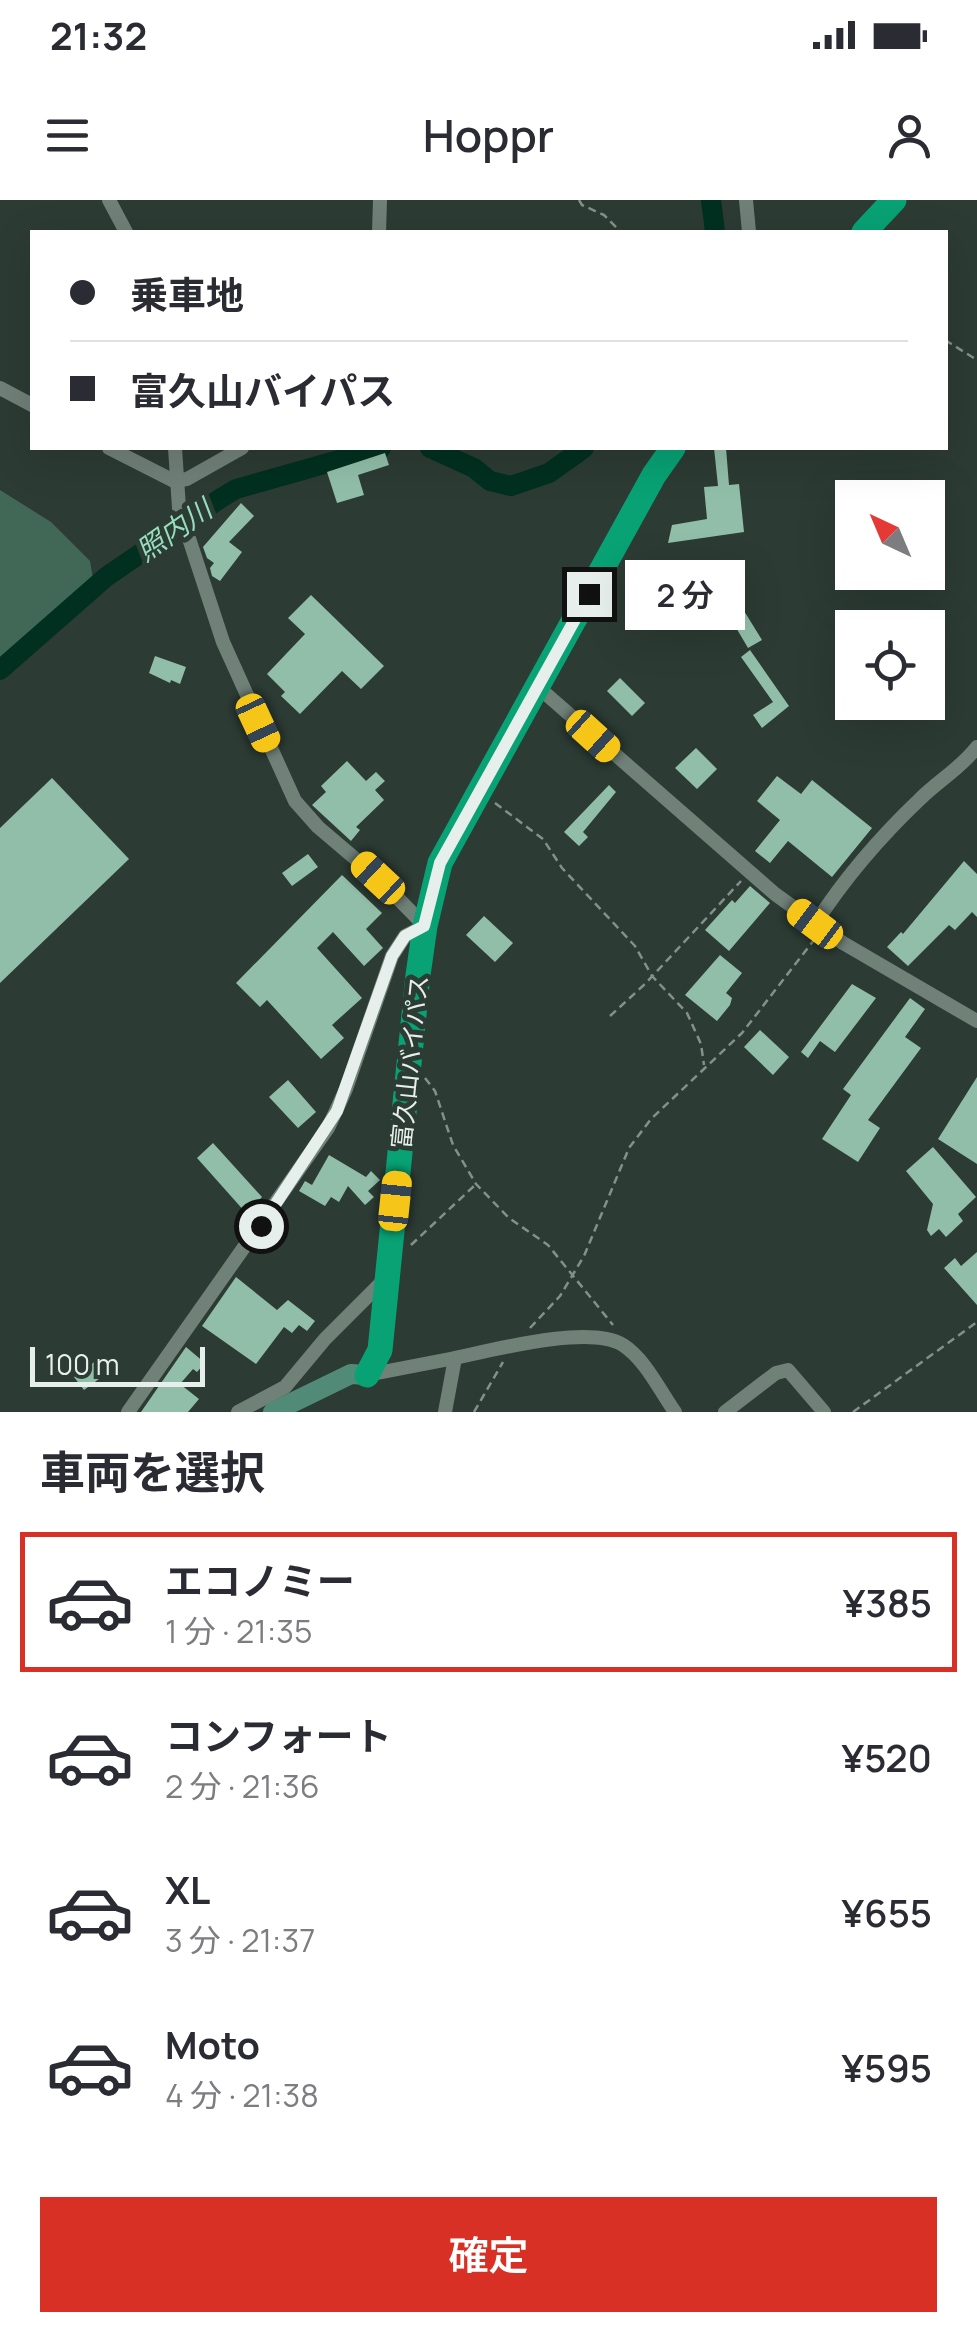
<!DOCTYPE html>
<html lang="ja">
<head>
<meta charset="utf-8">
<style>
	body { margin:0; font-family:Manrope,"Noto Sans JP",sans-serif; background:#f2f2f3; color:#2b2b33; height:100vh; display:flex; flex-direction:column; font-size:38px; white-space:nowrap }
	* { box-sizing:border-box; margin:0 }
	p { font-size:32px; color:#7c7c81 }
	.icon { flex:none; width:55px; height:55px; fill:none; stroke:currentColor; stroke-width:2; stroke-linecap:round; stroke-linejoin:round }
	.map { position:relative; height:1212px; overflow:hidden }
	.details { display:flex; flex-direction:column; background:#fff; flex:1 }
	.details>* { flex:none }
	.banner { position:absolute; left:30px; top:30px; width:918px; height:220px; border-radius:0px; box-shadow:0 10px 40px #0002; display:grid; align-content:center; height:220px; padding:0 40px; background:#fff }
	.needle { width:65px; rotate:316deg }
	.controls { position:absolute; left:835px; top:280px; display:grid; gap:20px }
	.controls a { display:grid; place-items:center; width:110px; height:110px; border-radius:0px; background:#fff; box-shadow:0 10px 40px #0002; font-size:50px }
	.scale { position:absolute; left:30px; bottom:25px; width:175px; box-sizing:border-box; padding-left:10px; border:5px solid #e6efeb; border-top:0; font-size:28px; line-height:35px; white-space:nowrap; color:#e6efeb; -webkit-text-stroke:8px #2c3b34; paint-order:stroke }
	.end { position:absolute; width:45px; height:45px; margin:-22px; border:12px solid #e6efeb; background:#111; box-shadow:0 0 0 5px #111 }
	.from { border-radius:50% }
	.bubble { position:absolute; height:70px; border-radius:0px; background:#fff; box-shadow:0 10px 40px #0002; font-size:32px; font-weight:600; line-height:70px; text-align:center }
	.car { position:absolute; width:30px; height:60px; margin:-30px -15px; border-radius:12px; box-shadow:0 0 8px 2px #0007; background:linear-gradient(#f5c518 24%,#345 0 40%,#f5c518 0 76%,#345 0 86%,#f5c518 0) }
	.banner b { display:flex; align-items:center; gap:35px; height:95px; font-size:38px }
	.banner b+b { border-top:2px solid #e1e1e2 }
	.banner i { width:25px; height:25px; background:#2b2b33 }
	ul { padding:0; list-style:none }
	li { display:flex; align-items:center; gap:30px; height:140px; margin:0 20px 15px; padding:0 20px; border:5px solid transparent; border-radius:0px }
	li div { flex:1 }
	li b { display:block; font-size:38px }
	li em { font-style:normal; font-weight:600 }
	li.current { border-color:#d93025 }
	li>.icon { width:90px; height:90px; stroke-width:1.5 }
	h2 { padding:0 40px; font-size:45px; line-height:120px }
	.button { display:flex; gap:20px; margin-top:auto; padding:20px 40px }
	.button a { flex:1; height:115px; border-radius:0px; background:#d93025; color:#fff; font-size:40px; font-weight:600; line-height:115px; text-align:center }
	.status { display:flex; justify-content:space-between; align-items:center; height:70px; padding:0 50px; background:#fff; direction:ltr }
	.status svg { height:28px; fill:currentColor }
	header { display:flex; justify-content:space-between; align-items:center; height:130px; padding:0 40px; background:#fff; font-size:45px; font-weight:600 }
	.map>svg:first-child { display:block }
</style>
</head>
<body>
<div class="status"><b>21:32</b><svg viewBox="0 0 49 12"><path d="M0 12V9h3v3zM5 12V6h3v6zM10 12V3h3v9zM15 12V0h3v12zM26 1h20v11H26zM47 4h2v5h-2z"/></svg></div>
<header><svg class="icon" aria-label="menu" viewBox="0 0 24 24"><path d="M4 6h16M4 12h16M4 18h16"/></svg>Hoppr<svg class="icon" aria-label="person" viewBox="0 0 24 24"><circle cx="12" cy="8" r="4"/><path d="M4 21q1-7 8-7t8 7"/></svg></header>
<div class="map">
<svg width="977" height="1212" viewBox="0 0 977 1212">
	<rect width="100%" height="100%" fill="#2c3b34"/>
	<path fill="#416756" d="M0,290L51,322L90,361L94,384L0,460Z"/>
	<g fill="none" stroke-linecap="round" stroke-linejoin="round">
		<g stroke="#013020" stroke-width="20">
			<path d="M711,0L715,32"/>
			<path d="M430,248L474,268L490,281L511,286L549,273L584,248"/>
			<path d="M0,470L106,377L221,298L236,289L381,248"/>
		</g>
	</g>
	<g fill="#91bea9">
		<path d="M714,248H726L729,285L739,284L744,332L668,343L672,325L707,319L704,287L718,286Z"/>
		<path d="M385,253L389,265L358,275L364,295L337,303L327,272Z"/>
		<path d="M241,303L254,316L229,342L242,352L220,381L212,376L210,368L214,363L207,358L203,347Z"/>
		<path d="M311,395L384,466L361,489L342,471L300,514L281,496L285,492L267,474L305,434L288,418Z"/>
		<path d="M741,406L762,440L748,448L728,414Z"/>
		<path d="M750,450L789,506L762,528L753,515L773,502L741,457Z"/>
		<path d="M155,456L186,467L180,484L171,480L170,483L149,473Z"/>
		<path d="M620,478L645,503L632,516L607,491Z"/>
		<path d="M696,548L717,569L697,589L675,568Z"/>
		<path d="M347,561L366,581L376,572L385,581L375,590L384,600L356,627L360,630L351,641L312,605L326,592L321,586Z"/>
		<path d="M777,576L801,594L812,580L872,628L832,677L788,641L770,663L755,651L780,620L757,601Z"/>
		<path d="M52,578L129,659L0,783V628Z"/>
		<path d="M609,585L616,592L583,632L588,637L579,646L564,632Z"/>
		<path d="M308,654L318,667L292,686L282,673Z"/>
		<path d="M964,661L977,674V717L972,712L955,730L949,725L908,766L887,747L901,732L903,734Z"/>
		<path d="M342,675L382,713L366,729L383,748L364,766L333,732L317,748L362,798L332,825L344,838L321,859L267,800L260,807L236,783Z"/>
		<path d="M750,686L770,703L729,751L705,730L732,700L735,703Z"/>
		<path d="M484,716L513,743L495,762L466,735Z"/>
		<path d="M720,755L742,773L726,793L732,798L730,805L717,821L685,795Z"/>
		<path d="M852,784L876,798L835,852L820,841L808,858L801,852Z"/>
		<path d="M910,798L925,809L905,837L921,848L868,920L880,928L858,962L822,939L851,895L843,889Z"/>
		<path d="M760,830L789,857L773,875L744,847Z"/>
		<path d="M977,877V964L938,939Z"/>
		<path d="M288,880L316,912L298,928L269,897Z"/>
		<path d="M213,943L262,997L246,1013L197,958Z"/>
		<path d="M933,947L976,997L958,1014L963,1021L946,1037L939,1029L931,1036L927,1030L933,1004L906,971Z"/>
		<path d="M329,955L366,977L371,971L380,980L368,991L374,997L365,1005L348,986L339,1002L331,997L325,1006L299,991L305,981L312,985Z"/>
		<path d="M977,1052V1105L944,1068L955,1058L961,1066Z"/>
		<path d="M236,1077L277,1110L288,1100L315,1121L307,1131L299,1125L292,1133L284,1127L256,1164L202,1126Z"/>
		<path d="M186,1147L205,1163L197,1172L193,1169L180,1184L199,1199L188,1212H141Z"/>
		<path d="M101,1157L111,1170L84,1190L74,1177Z"/>
	</g>
	<g fill="none" stroke-linecap="round" stroke-linejoin="round">
		<g stroke="#84908a" stroke-width="2.5" stroke-dasharray="8 5" stroke-linecap="butt">
			<path d="M579,0L582,5L604,15L621,32"/>
			<path d="M945,140L977,160"/>
			<path d="M495,603L543,639L562,668L635,746L652,776L687,813L701,844L704,865"/>
			<path d="M610,816L645,784L741,681"/>
			<path d="M425,878L435,891L453,945L476,984L509,1018L548,1045L613,1125"/>
			<path d="M411,1045L474,986"/>
			<path d="M530,1128L560,1096L584,1056L629,948L651,919L742,833L814,740"/>
			<path d="M474,1212L503,1162"/>
			<path d="M853,1212L977,1122"/>
		</g>
		<g stroke="#708178" stroke-width="14">
			<path d="M109,0L126,32"/>
			<path d="M746,0L749,32"/>
			<path d="M379,32L380,0"/>
			<path d="M0,188L32,205"/>
			<path d="M109,248L174,281L187,279L242,248"/>
			<path d="M538,487L775,694L843,743L977,821"/>
			<path d="M815,724C844,679 881,636 920,599C938,581 961,568 977,547"/>
			<path d="M367,1175L455,1158"/>
			<path d="M128,1212L328,928L346,889L392,756L405,736L425,726L378,678L318,627L295,601L223,442L179,308L175,248"/>
			<path d="M238,1212L285,1187L325,1139L384,1080"/>
			<path d="M445,1212L455,1158C493,1150 590,1124 623,1145C645,1159 660,1191 675,1212"/>
			<path d="M725,1212L776,1173L788,1170L824,1212"/>
		</g>
		<path stroke="#518b77" stroke-width="20" d="M273,1212L351,1174L367,1175"/>
		<g stroke="#08a274" stroke-width="25">
			<path d="M864,32L894,0"/>
			<path d="M367,1175L380,1150L418,775L425,726L440,663L654,275L673,248"/>
		</g>
	</g>
	<g fill="none" stroke-linecap="round" stroke-linejoin="round">
		<path stroke="#e6efeb" stroke-width="12" d="M261,1026L337,911L392,756L405,736L424,726L440,663L589,394"/>
	</g>
	<g text-anchor="middle" stroke-width="10" stroke-linejoin="round" paint-order="stroke">
		<g font-size="25" fill="#e6efeb" stroke="#2c3b34">
			<text transform="translate(410 862) rotate(-84)" y="9">富久山バイパス</text>
		</g>
		<g font-size="28" font-style="italic" fill="#95dfbd" stroke="#2c3b34">
			<text transform="translate(174 330) rotate(-35)" y="10">照内川</text>
		</g>
	</g>
</svg>
<div class="controls">
<a><svg class="needle" viewBox="-14 -14 28 28"><path d="M0-13l5 13h-10z" fill="#e53935"/><path d="M0 13l5-13h-10z" fill="#7c7c81"/></svg></a>
<a><svg class="icon" aria-label="locate" viewBox="0 0 24 24"><circle cx="12" cy="12" r="6"/><path d="M12 2v4M12 18v4M2 12h4M18 12h4"/></svg></a>
</div>
<div class="scale">100 m</div>
<i class="end from" style="left:261px;top:1026px"></i>
<i class="end" style="left:589px;top:394px"></i>
<div class="bubble" style="left:625px;top:360px;width:120px">2 分</div>
<i class="car" style="left:258px;top:523px;rotate:155deg"></i>
<i class="car" style="left:593px;top:536px;rotate:132deg"></i>
<i class="car" style="left:378px;top:678px;rotate:313deg"></i>
<i class="car" style="left:815px;top:724px;rotate:307deg"></i>
<i class="car" style="left:395px;top:1001px;rotate:6deg"></i>
<div class="banner">
<b><i class="from"></i>乗車地</b>
<b><i></i>富久山バイパス</b>
</div>
</div>
<section class="details">
<h2>車両を選択</h2>
<ul>
<li class="current"><svg class="icon" aria-label="car" viewBox="0 0 24 24"><path d="M5 17H2v-5l4-1 3-4h7l3 4 3 1v5h-3M9 17h6M6 11h13"/><circle cx="7" cy="17" r="2"/><circle cx="17" cy="17" r="2"/></svg><div><b>エコノミー</b><p>1 分 · 21:35</p></div><em>¥385</em></li>
<li><svg class="icon" aria-label="car" viewBox="0 0 24 24"><path d="M5 17H2v-5l4-1 3-4h7l3 4 3 1v5h-3M9 17h6M6 11h13"/><circle cx="7" cy="17" r="2"/><circle cx="17" cy="17" r="2"/></svg><div><b>コンフォート</b><p>2 分 · 21:36</p></div><em>¥520</em></li>
<li><svg class="icon" aria-label="car" viewBox="0 0 24 24"><path d="M5 17H2v-5l4-1 3-4h7l3 4 3 1v5h-3M9 17h6M6 11h13"/><circle cx="7" cy="17" r="2"/><circle cx="17" cy="17" r="2"/></svg><div><b>XL</b><p>3 分 · 21:37</p></div><em>¥655</em></li>
<li><svg class="icon" aria-label="car" viewBox="0 0 24 24"><path d="M5 17H2v-5l4-1 3-4h7l3 4 3 1v5h-3M9 17h6M6 11h13"/><circle cx="7" cy="17" r="2"/><circle cx="17" cy="17" r="2"/></svg><div><b>Moto</b><p>4 分 · 21:38</p></div><em>¥595</em></li>
</ul>
<div class="button"><a>確定</a></div>
</section>
</body>
</html>
